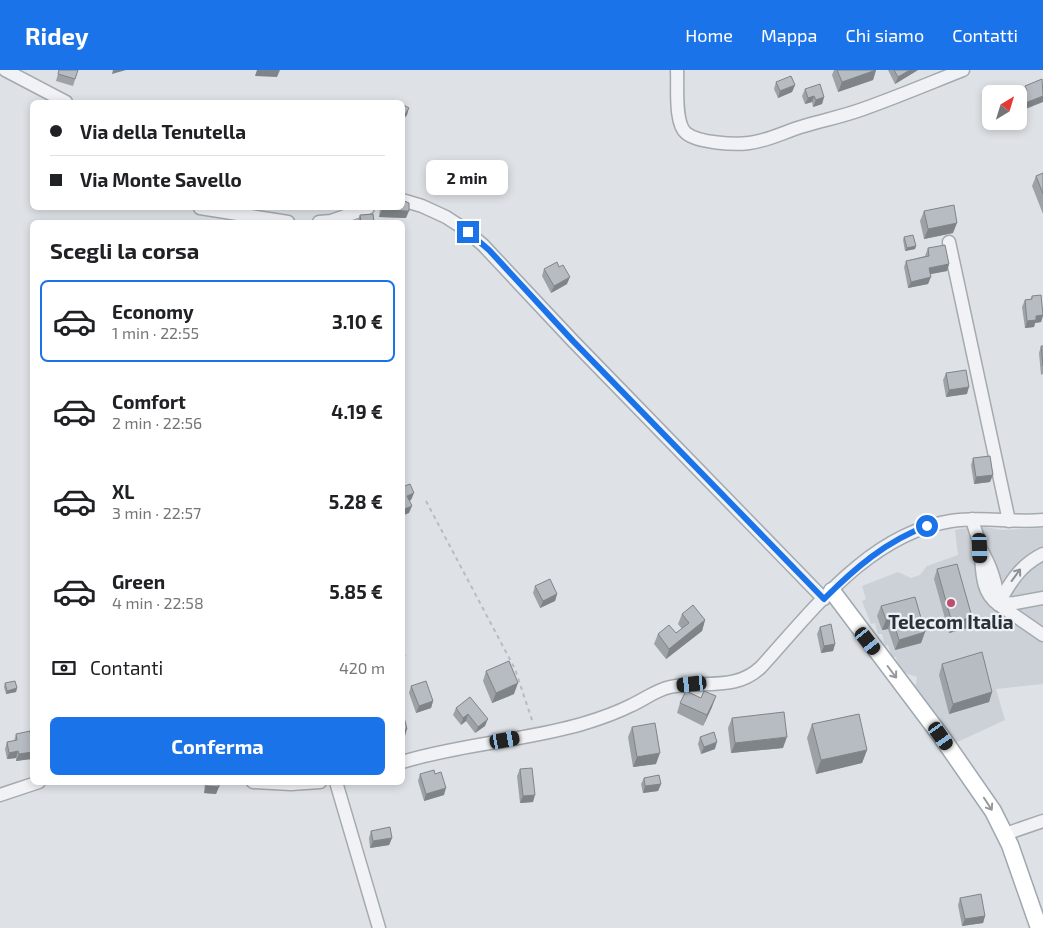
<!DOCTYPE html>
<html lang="it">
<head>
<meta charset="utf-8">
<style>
	body { margin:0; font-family:"Exo 2",sans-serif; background:#f2f2f2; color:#202124; height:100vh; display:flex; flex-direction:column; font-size:19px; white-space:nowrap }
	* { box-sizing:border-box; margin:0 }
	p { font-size:16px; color:#757577 }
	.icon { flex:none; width:28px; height:28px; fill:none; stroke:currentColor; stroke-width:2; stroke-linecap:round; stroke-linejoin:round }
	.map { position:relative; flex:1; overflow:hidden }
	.drawer { position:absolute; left:30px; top:150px; width:375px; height:565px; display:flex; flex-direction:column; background:#fff; border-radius:8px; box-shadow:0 2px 8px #0003 }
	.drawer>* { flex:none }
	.top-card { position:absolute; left:30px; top:30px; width:375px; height:110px; border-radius:8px; box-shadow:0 2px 8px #0003; display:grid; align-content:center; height:110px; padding:0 20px; background:#fff }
	.needle { width:32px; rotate:38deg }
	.buttons { position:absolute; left:982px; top:15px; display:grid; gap:10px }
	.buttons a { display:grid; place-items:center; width:45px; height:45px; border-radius:8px; background:#fff; box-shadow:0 2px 8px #0003; font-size:25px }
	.end { position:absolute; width:22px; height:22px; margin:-11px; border:6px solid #1a73e8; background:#fff; box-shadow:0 0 0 2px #fff }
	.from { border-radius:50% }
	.bubble { position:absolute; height:35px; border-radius:8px; background:#fff; box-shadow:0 2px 8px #0003; font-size:16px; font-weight:700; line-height:35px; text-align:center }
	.car { position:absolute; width:15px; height:30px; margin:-15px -8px; border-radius:6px; box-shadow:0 0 4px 1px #0007; background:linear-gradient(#222 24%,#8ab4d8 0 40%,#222 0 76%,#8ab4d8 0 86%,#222 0) }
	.top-card b { display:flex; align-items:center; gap:18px; height:48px; font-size:19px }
	.top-card b+b { border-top:1px solid #e0e0e0 }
	.top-card i { width:12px; height:12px; background:#202124 }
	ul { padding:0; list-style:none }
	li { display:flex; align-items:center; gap:15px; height:82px; margin:0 10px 8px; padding:0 10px; border:2px solid transparent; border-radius:8px }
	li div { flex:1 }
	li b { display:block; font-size:19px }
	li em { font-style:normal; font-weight:700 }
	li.selected { border-color:#1a73e8 }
	li>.icon { width:45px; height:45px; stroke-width:1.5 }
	h2 { padding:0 20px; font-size:22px; line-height:60px }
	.pay { display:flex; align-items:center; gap:12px; height:55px; padding:0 20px; font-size:19px }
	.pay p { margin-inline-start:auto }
	.primary-button { display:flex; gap:10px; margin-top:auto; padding:10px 20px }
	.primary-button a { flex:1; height:58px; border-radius:8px; background:#1a73e8; color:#fff; font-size:20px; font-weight:700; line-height:58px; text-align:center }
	header { display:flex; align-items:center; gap:30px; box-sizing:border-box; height:70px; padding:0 25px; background:#1a73e8; color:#fff }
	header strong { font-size:24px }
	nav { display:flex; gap:28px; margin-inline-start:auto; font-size:18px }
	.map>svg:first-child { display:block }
</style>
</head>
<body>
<header>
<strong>Ridey</strong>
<nav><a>Home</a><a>Mappa</a><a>Chi siamo</a><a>Contatti</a></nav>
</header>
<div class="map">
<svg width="1043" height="858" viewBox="0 0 1043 858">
	<rect width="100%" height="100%" fill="#dee2e6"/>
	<path fill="#ccd1d7" d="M981,456L1001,460L1043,458V614L996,619L1005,650L953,674L910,616L916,614L917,607L899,601L896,587H892L888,575L885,576L882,564H878L875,553L871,554L862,531L866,529L862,516L898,502L911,508L920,505L927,496L958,485L955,460Z"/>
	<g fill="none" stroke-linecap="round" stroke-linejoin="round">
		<g stroke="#a4aaaf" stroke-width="15">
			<g id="minor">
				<path d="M5,0L66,32"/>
				<path d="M677,0C678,15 674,53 686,63C698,73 735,75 749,73C768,71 786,61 804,56C824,50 844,46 863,39C897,27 930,13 963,0"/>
				<path d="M402,130L422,136L446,147L463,158L483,175L573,271L824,529"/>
				<path d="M200,138L288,152"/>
				<path d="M319,152L331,151L368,138"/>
				<path d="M949,172L1009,451"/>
				<path d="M972,449C974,458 978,466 980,476C983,495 979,521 998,534C997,515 990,494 980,478"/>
				<path d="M998,534C1010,513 1020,495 1043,484"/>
				<path d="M998,534L1043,565"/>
				<path d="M998,534L1015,533L1043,528"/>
				<path d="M402,692C461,674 523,671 582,654C599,649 616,643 632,635C645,629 656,620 670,617C702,610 735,622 761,597C813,540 869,464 951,451C982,446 1012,453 1043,450"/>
				<path d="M253,712L291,714L320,712"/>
				<path d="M336,712L379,858"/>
				<path d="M0,725L39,712"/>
				<path d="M1005,764L1043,751"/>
			</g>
		</g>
		<g stroke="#9ea8b0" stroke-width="19">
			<path id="major" d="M832,521L941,666L993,741L1010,775L1039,858"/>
		</g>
		<path stroke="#b8bcc1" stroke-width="2" stroke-dasharray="4 4" stroke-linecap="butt" d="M426,431L515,599L533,653"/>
		<use href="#minor" stroke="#f0f2f5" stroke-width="12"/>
		<use href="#major" stroke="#fff" stroke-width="16"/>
	</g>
	<g fill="#9da2a7">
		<path d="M59,0H78L73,16L56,11Z"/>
		<path d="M834,0H876L873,10L838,22L832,5Z"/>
		<path d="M888,0H918L895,14Z"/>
		<path d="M1042,9L1023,40L1019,31L1022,24L1023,23L1025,16Z"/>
		<path d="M776,12L795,15L792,22L778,28L774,19Z"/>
		<path d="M805,19L824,27L822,34L813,37L812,32L805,34L802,26Z"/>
		<path d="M1043,103V144L1032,116L1036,106Z"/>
		<path d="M380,138H402L406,148L379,147Z"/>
		<path d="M924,141L953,163L924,169L920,151Z"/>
		<path d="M360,145L374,152H357Z"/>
		<path d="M904,167L916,176L915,179L905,181L903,170Z"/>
		<path d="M928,178L949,194L947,201L930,204L928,214L908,218L904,197L906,191L925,186Z"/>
		<path d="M544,199L567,214L551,223L542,206Z"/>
		<path d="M1032,226L1043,243V246L1041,252L1035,253L1034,257L1025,258L1022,237L1025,230L1031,229Z"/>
		<path d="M1041,276H1043V304L1041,305L1039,283Z"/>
		<path d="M946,303L967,324L946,327L943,310Z"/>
		<path d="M973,388L990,412L974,414L971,395Z"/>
		<path d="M937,499L968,558L949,563L934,509Z"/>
		<path d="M535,516L557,524L555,531L540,538L533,523Z"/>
		<path d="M881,536L925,562L921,573L895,580L888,559L882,560L877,546Z"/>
		<path d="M682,544L705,550L702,561L666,589L654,574L658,564L676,563L682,559L678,554Z"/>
		<path d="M820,557L835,574L833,581L821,583L817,564Z"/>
		<path d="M942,594L992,622L989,632L949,644L939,605Z"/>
		<path d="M486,601L514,624L492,633L483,611Z"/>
		<path d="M5,613L17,618L16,622L6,624L4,617Z"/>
		<path d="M411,616L433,631L431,638L416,643L409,623Z"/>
		<path d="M470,627L485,656L475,663L466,651L461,655L453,645L456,638Z"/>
		<path d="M680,633L712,637L703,656L677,643Z"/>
		<path d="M732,648L783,678L731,683L728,658Z"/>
		<path d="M812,654L867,680L862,693L816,704L807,668Z"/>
		<path d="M632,657L656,694L633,697L628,667Z"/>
		<path d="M16,664L32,674V686L31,689L16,691V688L7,689L5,679L7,672L14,671Z"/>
		<path d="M700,667L715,679L701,684L698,674Z"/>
		<path d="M520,699L533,732L520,733L517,706Z"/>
		<path d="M420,704L444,725L424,731L418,711Z"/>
		<path d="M644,708L661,714L658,721L643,723L641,714Z"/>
		<path d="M205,712H219L216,724L204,723Z"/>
		<path d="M371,761L392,768L389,775L370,778L369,768Z"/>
		<path d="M960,828L985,846L983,853L962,856L958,835Z"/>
	</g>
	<g fill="#7f8488">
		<path d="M113,0H126L112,4Z"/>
		<path d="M257,0H280L277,7L255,6Z"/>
		<path d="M876,0L873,10L838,22L842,12Z"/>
		<path d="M910,0H918L895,14L898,7Z"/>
		<path d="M795,15L792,22L778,28L780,21Z"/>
		<path d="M814,26L812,32L805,34L808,28Z"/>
		<path d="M1043,26V32L1023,40L1025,33Z"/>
		<path d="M824,27L822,34L813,37L816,30Z"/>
		<path d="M409,38L407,45L402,51V49Z"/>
		<path d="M382,140L409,141L406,148L379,147Z"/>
		<path d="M957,153L953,163L924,169L928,159Z"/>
		<path d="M916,176L915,179L905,181L907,178Z"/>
		<path d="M949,194L947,201L926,205L929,198Z"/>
		<path d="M570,207L567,214L551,223L554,216Z"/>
		<path d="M931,207L928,214L908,218L911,212Z"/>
		<path d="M1043,245L1041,252L1035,253L1034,257L1025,258L1027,251L1036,246Z"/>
		<path d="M969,317L967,324L946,327L949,320Z"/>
		<path d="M993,405L990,412L974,414L976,407Z"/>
		<path d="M414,423L411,430L405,433L407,426Z"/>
		<path d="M412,436L409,443L402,446V440Z"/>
		<path d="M557,524L555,531L540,538L543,531Z"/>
		<path d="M972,547L968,558L949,563L952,553Z"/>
		<path d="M892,548L888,559L882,560L886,550Z"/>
		<path d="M705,550L702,561L666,589L669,579Z"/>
		<path d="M925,562L921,573L895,580L899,570Z"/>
		<path d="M835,574L833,581L821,583L824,576Z"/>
		<path d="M518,613L514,624L492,633L496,623Z"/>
		<path d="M17,618L16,622L6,624L7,621Z"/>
		<path d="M992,622L989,632L949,644L953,634Z"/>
		<path d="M716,626L712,637L703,656L707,645Z"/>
		<path d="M433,631L431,638L416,643L419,636Z"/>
		<path d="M468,644L466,651L461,655L463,648Z"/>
		<path d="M488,649L485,656L475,663L478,657Z"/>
		<path d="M407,659L405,666H402V660Z"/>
		<path d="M787,667L783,678L731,683L735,673Z"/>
		<path d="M717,672L715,679L701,684L704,677Z"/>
		<path d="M867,680L862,693L816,704L821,690Z"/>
		<path d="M18,681L16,688L7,689L9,683Z"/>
		<path d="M32,682L31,689L16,691L19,684Z"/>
		<path d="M660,683L656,694L633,697L637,687Z"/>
		<path d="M661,714L658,721L643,723L645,716Z"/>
		<path d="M206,716L219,717L216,724L204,723Z"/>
		<path d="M446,718L444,725L424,731L426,724Z"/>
		<path d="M535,725L533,732L520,733L523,726Z"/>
		<path d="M392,768L389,775L370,778L373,771Z"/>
		<path d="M985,846L983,853L962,856L965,849Z"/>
	</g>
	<g fill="#b6bcc2" stroke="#7f8488">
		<path d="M59,0H78L75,9L58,4Z"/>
		<path d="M837,0H876L842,12Z"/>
		<path d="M894,0H910L898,7Z"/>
		<path d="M791,6L795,15L780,21L776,12Z"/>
		<path d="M1042,9L1043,26L1025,33L1022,24L1027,21L1025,16Z"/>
		<path d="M820,14L824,27L816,30L814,26L808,28L805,19Z"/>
		<path d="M402,34L409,38L402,49Z"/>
		<path d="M1043,103V124L1036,106Z"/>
		<path d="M402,130L409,133V141L382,140V138H402Z"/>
		<path d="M954,135L957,153L928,159L924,141Z"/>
		<path d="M373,144L374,152H361L360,145Z"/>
		<path d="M913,165L916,176L907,178L904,167Z"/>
		<path d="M945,175L949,194L929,198L931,207L911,212L906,191L929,186L928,178Z"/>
		<path d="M557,192L559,197L563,195L570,207L554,216L544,199Z"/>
		<path d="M1041,225L1043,245L1036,246V250L1027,251L1025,230L1032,229V226Z"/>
		<path d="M1041,276H1043V296Z"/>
		<path d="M966,300L969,317L949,320L946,303Z"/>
		<path d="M990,386L993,405L976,407L973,388Z"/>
		<path d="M410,414L414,423L407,426L412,436L402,440V417Z"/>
		<path d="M957,494L972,547L952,553L937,499Z"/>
		<path d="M550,509L557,524L543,531L535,516Z"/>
		<path d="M915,527L925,562L899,570L892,548L886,550L881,536Z"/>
		<path d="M693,535L705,550L669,579L658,564L669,555L676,563L689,553L682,544Z"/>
		<path d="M831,554L835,574L824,576L820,557Z"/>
		<path d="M402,580L405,586L402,587Z"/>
		<path d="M982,582L992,622L953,634L942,594Z"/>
		<path d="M509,591L518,613L496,623L486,601Z"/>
		<path d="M15,611L17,618L7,621L5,613Z"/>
		<path d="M426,611L433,631L419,636L411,616Z"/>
		<path d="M686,621L701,628L704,621L716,626L707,645L680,633Z"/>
		<path d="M470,627L488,649L478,657L468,644L463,648L456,638Z"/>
		<path d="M402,639L407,659L402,660Z"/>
		<path d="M784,642L787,667L735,673L732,648Z"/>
		<path d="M859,644L867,680L821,690L812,654Z"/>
		<path d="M655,653L660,683L637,687L632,657Z"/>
		<path d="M30,661L32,674V682L19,684L18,681L9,683L7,672L17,670L16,664Z"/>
		<path d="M714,662L717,672L704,677L700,667Z"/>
		<path d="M532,698L535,725L523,726L520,699Z"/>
		<path d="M434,700L435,704L441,702L446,718L426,724L420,704Z"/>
		<path d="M659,705L661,714L645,716L644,708Z"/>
		<path d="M207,712H219V717L206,716Z"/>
		<path d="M390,757L392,768L373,771L371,761Z"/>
		<path d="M981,824L985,846L965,849L960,828Z"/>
	</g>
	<defs><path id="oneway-shaft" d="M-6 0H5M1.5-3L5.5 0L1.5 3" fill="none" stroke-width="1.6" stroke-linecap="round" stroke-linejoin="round" transform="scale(1.25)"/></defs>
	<use stroke="#8c9298" href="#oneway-shaft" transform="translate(1016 505) rotate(-54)"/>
	<g stroke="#94989d">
		<use href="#oneway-shaft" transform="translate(892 602) rotate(53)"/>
		<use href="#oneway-shaft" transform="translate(988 734) rotate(57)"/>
	</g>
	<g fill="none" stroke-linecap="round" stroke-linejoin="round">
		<path stroke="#1a73e8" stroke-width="6" d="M468,162L489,180L573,271L824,529C854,499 886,471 927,456"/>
	</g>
	<circle fill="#bf4e6e" stroke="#edf1f4" stroke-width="2" cx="951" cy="533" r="5"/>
	<g text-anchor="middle" stroke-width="4.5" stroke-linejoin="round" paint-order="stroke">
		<g font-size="19" font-weight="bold" fill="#29323b" stroke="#edf1f4">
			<text x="951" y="559">Telecom Italia</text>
		</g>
	</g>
</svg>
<div class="buttons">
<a><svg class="needle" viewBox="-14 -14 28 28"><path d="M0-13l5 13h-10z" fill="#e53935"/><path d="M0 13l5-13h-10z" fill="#757577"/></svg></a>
</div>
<i class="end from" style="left:927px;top:456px"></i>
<i class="end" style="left:468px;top:162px"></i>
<div class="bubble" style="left:426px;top:90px;width:82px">2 min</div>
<i class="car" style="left:980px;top:478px;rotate:178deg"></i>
<i class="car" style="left:868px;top:571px;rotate:142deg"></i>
<i class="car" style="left:692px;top:614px;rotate:264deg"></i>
<i class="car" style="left:941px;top:666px;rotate:145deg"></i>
<i class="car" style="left:505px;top:670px;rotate:80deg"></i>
<div class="top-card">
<b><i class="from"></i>Via della Tenutella</b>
<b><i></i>Via Monte Savello</b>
</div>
<section class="drawer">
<h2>Scegli la corsa</h2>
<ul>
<li class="selected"><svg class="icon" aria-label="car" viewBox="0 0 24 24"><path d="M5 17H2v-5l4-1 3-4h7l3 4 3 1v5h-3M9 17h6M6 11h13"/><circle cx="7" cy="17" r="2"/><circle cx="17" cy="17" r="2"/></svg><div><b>Economy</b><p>1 min · 22:55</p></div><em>3.10 €</em></li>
<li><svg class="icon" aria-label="car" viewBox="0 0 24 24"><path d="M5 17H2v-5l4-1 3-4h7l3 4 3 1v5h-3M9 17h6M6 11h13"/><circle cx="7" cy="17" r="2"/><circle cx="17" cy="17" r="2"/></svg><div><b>Comfort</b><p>2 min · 22:56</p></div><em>4.19 €</em></li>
<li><svg class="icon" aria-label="car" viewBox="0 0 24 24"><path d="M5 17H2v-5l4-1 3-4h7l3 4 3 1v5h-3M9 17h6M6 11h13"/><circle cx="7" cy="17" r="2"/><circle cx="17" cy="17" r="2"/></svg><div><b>XL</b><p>3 min · 22:57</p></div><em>5.28 €</em></li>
<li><svg class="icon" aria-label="car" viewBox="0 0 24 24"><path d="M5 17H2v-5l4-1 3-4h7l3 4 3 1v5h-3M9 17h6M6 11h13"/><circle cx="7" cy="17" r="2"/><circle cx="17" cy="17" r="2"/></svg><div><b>Green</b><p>4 min · 22:58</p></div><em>5.85 €</em></li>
</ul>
<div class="pay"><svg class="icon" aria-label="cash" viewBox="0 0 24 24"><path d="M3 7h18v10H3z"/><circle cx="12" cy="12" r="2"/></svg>Contanti<p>420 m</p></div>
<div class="primary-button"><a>Conferma</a></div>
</section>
</div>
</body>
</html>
